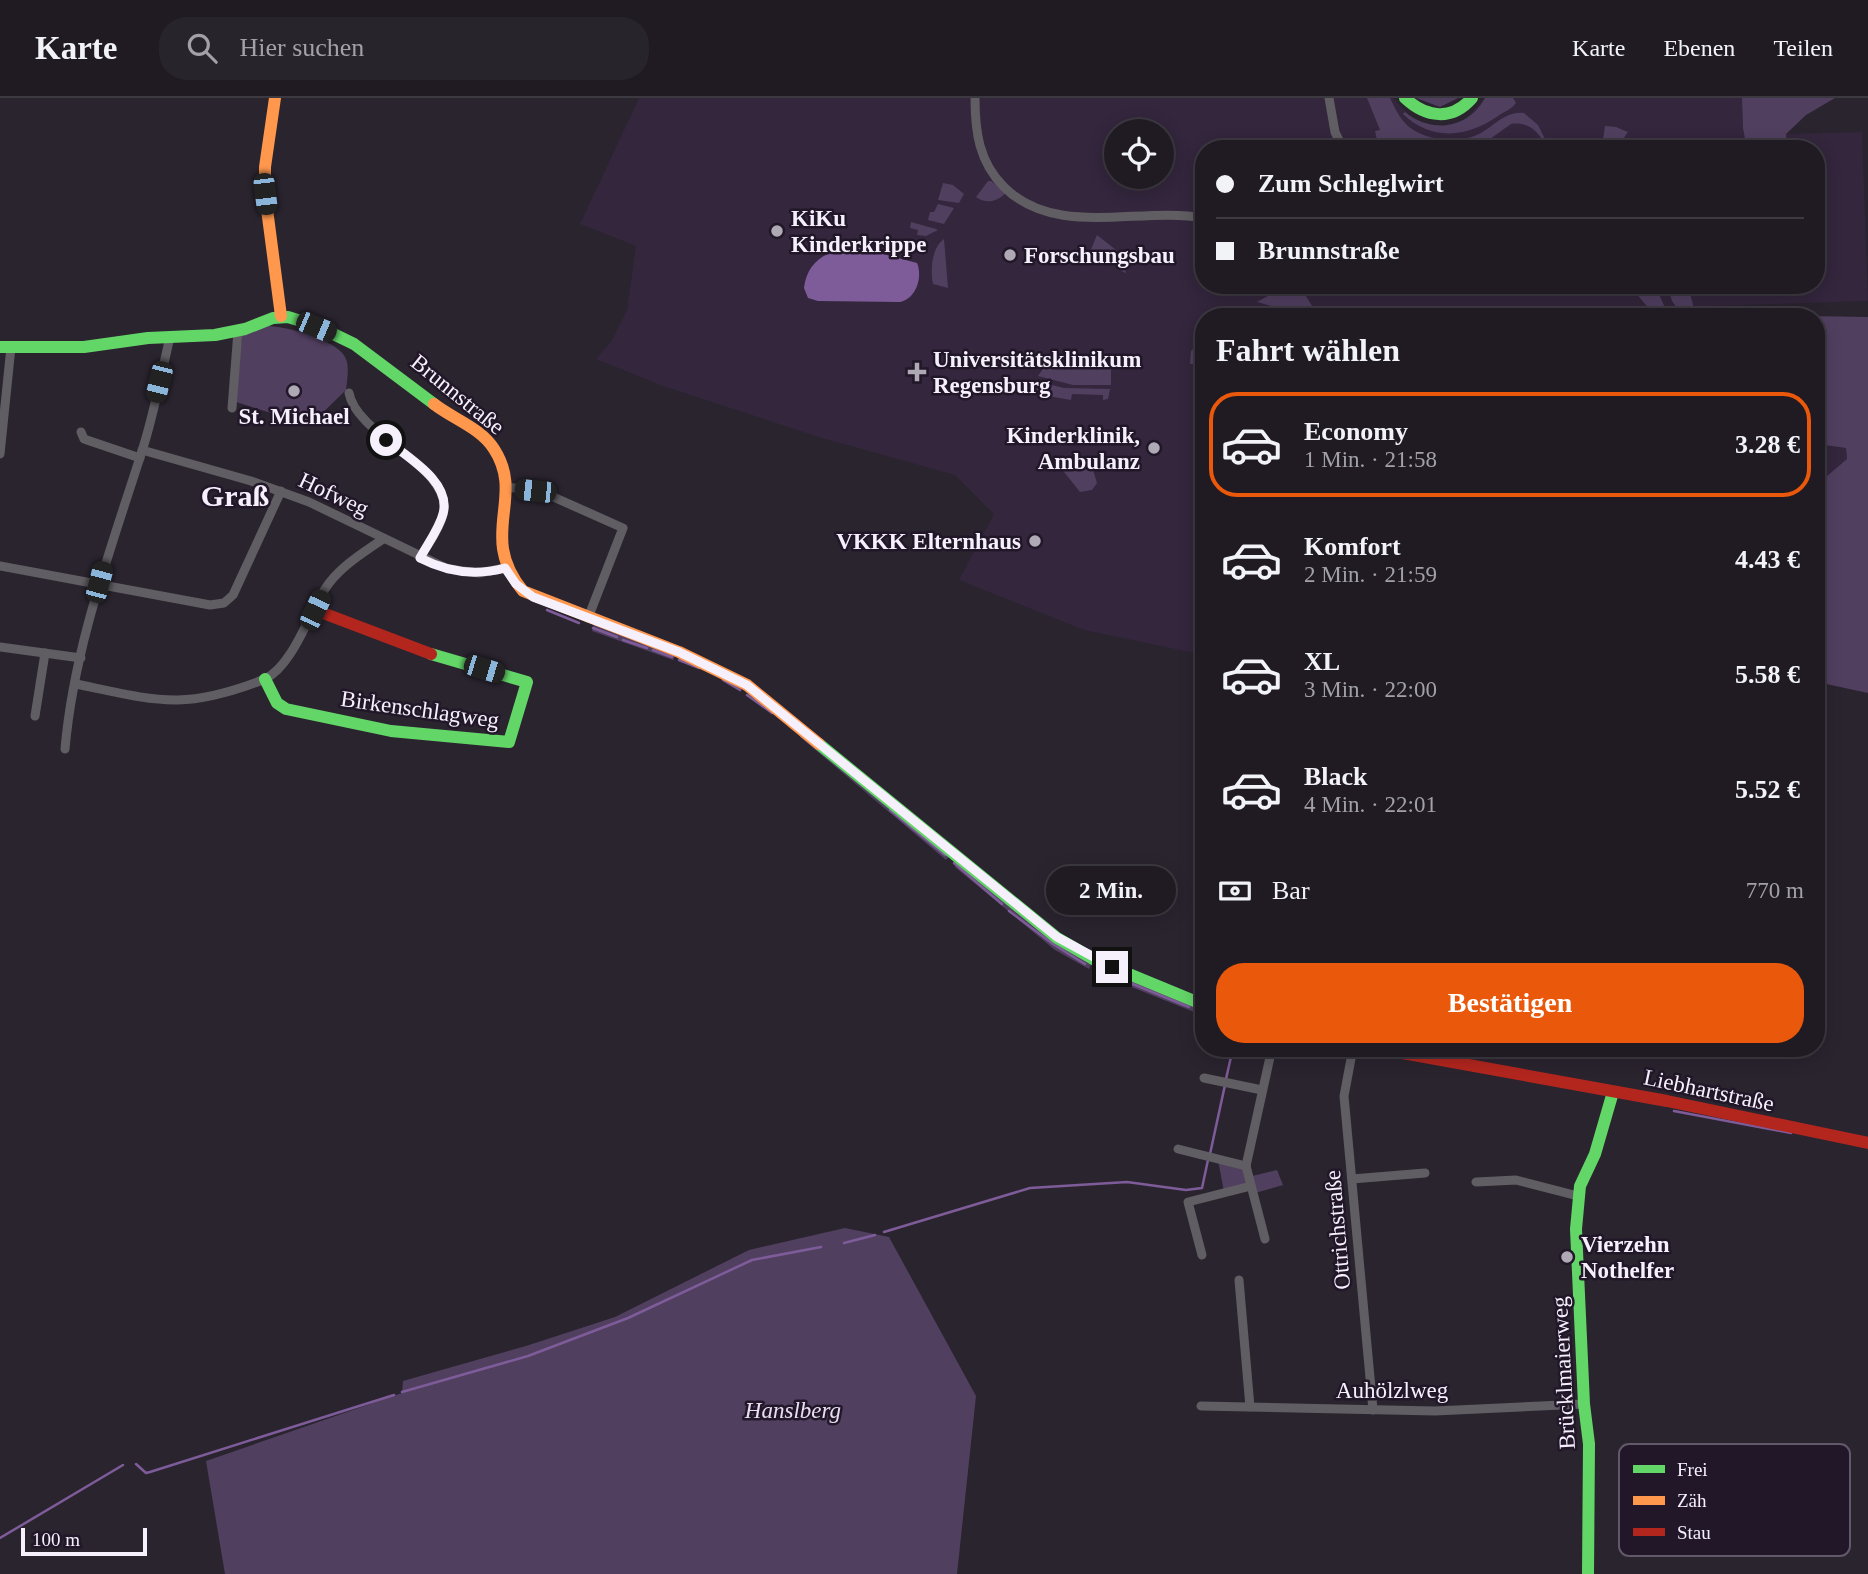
<!DOCTYPE html>
<html lang="de">
<head>
<meta charset="utf-8">
<style>
	body { margin:0; font-family:"Times New Roman",serif; background:#28242b; color:#f1f3f6; height:100vh; display:flex; flex-direction:column; font-size:26px; white-space:nowrap }
	* { box-sizing:border-box; margin:0 }
	p { font-size:23px; color:#a2a1a6 }
	.icon { flex:none; width:38px; height:38px; fill:none; stroke:currentColor; stroke-width:2; stroke-linecap:round; stroke-linejoin:round }
	.map { position:relative; flex:1; overflow:hidden }
	.details { position:absolute; left:1195px; top:210px; width:630px; height:749px; display:flex; flex-direction:column; background:#201b23; border-radius:28px; box-shadow:0 4px 18px #0003,0 0 0 2px #3d3941 }
	.details>* { flex:none }
	.banner { position:absolute; left:1195px; top:42px; width:630px; height:154px; border-radius:28px; box-shadow:0 4px 18px #0003,0 0 0 2px #3d3941; display:grid; align-content:center; height:154px; padding:0 21px; background:#201b23 }
	.tools { position:absolute; left:1104px; top:21px; display:grid; gap:14px }
	.tools a { display:grid; place-items:center; width:70px; height:70px; border-radius:50%; background:#201b23; box-shadow:0 4px 18px #0003,0 0 0 2px #3d3941; font-size:35px }
	.scale { position:absolute; left:21px; bottom:18px; width:126px; box-sizing:border-box; padding-left:7px; border:4px solid #f6f0fd; border-top:0; font-size:19px; line-height:24px; white-space:nowrap; color:#f6f0fd; -webkit-text-stroke:5px #211729; paint-order:stroke }
	.end { position:absolute; width:32px; height:32px; margin:-16px; border:9px solid #f6f0fd; background:#111; box-shadow:0 0 0 4px #111 }
	.from { border-radius:50% }
	.bubble { position:absolute; height:49px; border-radius:24px; background:#201b23; box-shadow:0 4px 18px #0003,0 0 0 2px #3d3941; font-size:23px; font-weight:600; line-height:49px; text-align:center }
	.car { position:absolute; width:21px; height:42px; margin:-21px -10px; border-radius:9px; box-shadow:0 0 5px 2px #0007; background:linear-gradient(#222 24%,#8ab4d8 0 40%,#222 0 76%,#8ab4d8 0 86%,#222 0) }
	.banner b { display:flex; align-items:center; gap:24px; height:66px; font-size:26px }
	.banner b+b { border-top:2px solid #3d3941 }
	.banner i { width:18px; height:18px; background:#f1f3f6 }
	ul { padding:0; list-style:none }
	li { display:flex; align-items:center; gap:21px; height:105px; margin:0 14px 10px; padding:0 7px; border:4px solid transparent; border-radius:28px }
	li div { flex:1 }
	li b { display:block; font-size:26px }
	li em { font-style:normal; font-weight:600 }
	li.selected { border-color:#ea580c }
	li>.icon { width:63px; height:63px; stroke-width:1.5 }
	h2 { padding:0 21px; font-size:32px; line-height:84px }
	.pay { display:flex; align-items:center; gap:18px; height:77px; padding:0 21px; font-size:26px }
	.pay p { margin-inline-start:auto }
	.action { display:flex; gap:14px; margin-top:auto; padding:14px 21px }
	.action a { flex:1; height:80px; border-radius:28px; background:#ea580c; color:#fff; font-size:28px; font-weight:600; line-height:80px; text-align:center }
	header { display:flex; align-items:center; gap:42px; box-sizing:border-box; height:98px; padding:0 35px; background:#201b23; border-bottom:2px solid #3d3941 }
	header strong { font-size:33px }
	nav { display:flex; gap:38px; margin-inline-start:auto; font-size:24px }
	.search { width:490px; height:63px; background:#28242b; display:flex; align-items:center; gap:18px; box-sizing:border-box; padding:0 24px; border-radius:28px; color:#a2a1a6; font-size:26px }
	.map>svg:first-child { display:block }
</style>
</head>
<body>
<header>
<strong>Karte</strong>
<div class="search"><svg class="icon" aria-label="search" viewBox="0 0 24 24"><circle cx="10" cy="10" r="6"/><path d="M15 15l6 6"/></svg>Hier suchen</div>
<nav><a>Karte</a><a>Ebenen</a><a>Teilen</a></nav>
</header>
<div class="map">
<svg width="1868" height="1476" viewBox="0 0 1868 1476">
	<rect width="100%" height="100%" fill="#2a242f"/>
	<g fill="#33263d" fill-rule="evenodd">
		<path d="M639,0H1393L1412,20L1423,25L1443,28L1465,22L1485,0H1742L1743,30L1747,51H1204V187H1816V51H1787L1786,36L1862,34L1868,203L1714,208L1708,219H1204V557L1084,532L959,482L994,416L955,377L822,340L663,288L596,261L611,244L627,212L636,148L580,126ZM1116,33H1162V79H1116Z"/>
		<path d="M1817,346L1846,350L1847,361L1827,378L1817,379Z"/>
	</g>
	<g fill="#513f60">
		<path d="M1367,0H1390C1394,8 1398,17 1404,24C1420,43 1459,47 1481,35C1495,27 1506,13 1524,15L1538,27L1550,51H1546C1541,35 1529,23 1511,26L1476,51H1400L1377,42L1375,33L1380,32Z"/>
		<path d="M1416,0H1458L1440,9Z"/>
		<path d="M1485,0H1513L1516,5C1511,12 1505,13 1498,18C1468,39 1432,44 1403,16L1405,14C1432,36 1468,31 1485,0Z"/>
		<path d="M1742,0H1835L1806,17L1786,36L1787,51H1747L1743,30Z"/>
		<path d="M1605,28L1616,29L1628,34L1616,51L1608,49L1603,42Z"/>
		<path d="M988,83H991L1007,94C998,103 987,107 976,99Z"/>
		<path d="M943,85L953,87L964,96L959,105L938,102Z"/>
		<path d="M938,106L954,110L944,126L928,122L930,114H934Z"/>
		<path d="M911,124L936,131L938,132L926,138L917,137L918,132L910,130Z"/>
		<path d="M1097,137L1120,155L1126,175L1121,173L1116,162L1087,161Z"/>
		<path d="M944,141L948,190L933,186C930,171 932,149 944,141Z"/>
		<path d="M1287,187H1299L1319,219C1304,219 1273,208 1257,204Z"/>
		<path d="M1617,187H1655L1669,219H1656L1635,194Z"/>
		<path d="M1667,187H1688L1695,215L1692,219L1683,218L1672,203Z"/>
		<path d="M1713,208L1751,217L1868,219V595L1817,584V379L1827,378L1847,361L1846,350L1817,346L1816,219H1708Z"/>
		<path d="M268,228C285,228 337,242 345,259C350,268 347,282 346,292L313,324H300L236,304L242,237Z"/>
		<path d="M1204,241V266L1197,262V266H1190L1191,253Z"/>
		<path d="M1049,262L1111,263V287H1073L1038,278Z"/>
		<path d="M1036,283L1064,290L1110,291L1108,301L1103,302V297L1072,296L1071,302L1036,296L1033,291Z"/>
		<path d="M1052,359H1089L1097,385L1092,392L1080,394Z"/>
		<path d="M594,526L675,558L673,562L592,533Z"/>
		<path d="M804,634L950,757L946,762L800,639Z"/>
		<path d="M957,763L1092,864L1089,871L1055,852L955,769Z"/>
		<path d="M1098,868L1204,911V918L1094,874Z"/>
		<path d="M1218,1062L1245,1069L1249,1087L1224,1094Z"/>
		<path d="M1277,1072L1283,1087L1255,1095L1252,1078Z"/>
		<path d="M845,1130L889,1139L976,1298L957,1476H225L206,1363L402,1295L403,1283L526,1248L615,1219L749,1152Z"/>
	</g>
	<path fill="#7e5c99" d="M853,148L917,165C923,179 916,201 900,204L818,203L808,200L804,190C807,162 828,153 853,148Z"/>
	<g fill="none" stroke-linecap="round" stroke-linejoin="round">
		<g stroke="#7e5c99" stroke-width="2.5">
			<path d="M547,512L579,525"/>
			<path d="M593,530L617,539"/>
			<path d="M623,542L647,550"/>
			<path d="M653,552L672,559"/>
			<path d="M679,562L699,570"/>
			<path d="M723,582L740,592"/>
			<path d="M747,597L772,615"/>
			<path d="M890,712L945,757"/>
			<path d="M954,765L1002,806"/>
			<path d="M1009,813L1053,846L1085,866"/>
			<path d="M1096,871L1189,909"/>
			<path d="M1196,912L1204,915"/>
			<path d="M1226,981L1233,950"/>
			<path d="M1674,1013L1791,1035"/>
			<path d="M1210,1056L1225,987"/>
			<path d="M884,1134L1030,1090L1127,1084L1186,1092L1202,1090L1208,1062"/>
			<path d="M844,1145L875,1137"/>
			<path d="M402,1294L528,1258L628,1220L752,1162L821,1149"/>
			<path d="M136,1366L146,1375L150,1374L394,1297"/>
			<path d="M0,1440L123,1367"/>
		</g>
		<g stroke="#605e63" stroke-width="9">
			<path d="M975,0C975,34 979,64 1004,89C1056,141 1139,108 1204,120"/>
			<path d="M1329,0L1335,34L1343,51"/>
			<path d="M349,295C357,339 455,370 443,416C440,431 427,447 420,460"/>
			<path d="M232,310L238,233"/>
			<path d="M81,334L84,341L140,360"/>
			<path d="M142,352L251,383L309,404L448,471L479,475L505,470"/>
			<path d="M0,356L11,249"/>
			<path d="M505,389L540,393L623,430L588,520"/>
			<path d="M0,468L210,507L224,505L233,497L281,393"/>
			<path d="M0,549L81,560"/>
			<path d="M76,586C158,603 184,613 265,581C293,567 309,516 325,491C339,469 363,455 383,441"/>
			<path d="M35,618L45,555"/>
			<path d="M65,651C74,548 111,451 142,353C154,316 161,277 170,239"/>
			<path d="M1353,950L1344,998L1373,1312"/>
			<path d="M1204,980L1262,992"/>
			<path d="M1178,1051L1246,1068"/>
			<path d="M1352,1081L1425,1075"/>
			<path d="M1476,1084L1516,1082L1578,1098"/>
			<path d="M1265,1141L1246,1068L1272,950"/>
			<path d="M1202,1157L1188,1104L1251,1088"/>
			<path d="M1239,1182L1250,1309"/>
			<path d="M1201,1308L1435,1313L1584,1306"/>
		</g>
		<g stroke="#63d668" stroke-width="12">
			<path d="M1405,0C1426,20 1452,23 1472,0"/>
			<path d="M0,249H84L148,240L215,237L245,231L273,220L288,219L317,228L354,246L434,306"/>
			<path d="M265,581L277,605L286,611L391,633L509,644L527,584L431,556"/>
			<path d="M819,646L1057,840L1095,862L1204,907"/>
			<path d="M1588,1476L1589,1346L1584,1306L1576,1131L1580,1088L1595,1056L1613,994"/>
		</g>
		<g stroke="#ff974d" stroke-width="12">
			<path d="M275,0L265,69V96L281,218"/>
			<path d="M434,306C453,321 481,330 494,351C526,400 477,437 523,493L679,554L747,587L819,646"/>
		</g>
		<g stroke="#b3261e" stroke-width="12">
			<path d="M315,512L431,556"/>
			<path d="M1375,950L1667,1003L1868,1045"/>
		</g>
	</g>
	<g fill="none" stroke-linecap="round" stroke-linejoin="round">
		<path stroke="#f6f0fd" stroke-width="9" d="M386,342C407,359 452,384 443,416C439,431 427,447 420,460C447,474 476,478 505,470L516,486L533,499L679,554L747,587L1057,839L1112,869"/>
	</g>
	<g fill="#afa9b5" stroke="#211729" stroke-width="2.5">
		<circle cx="777" cy="133" r="7"/>
		<circle cx="1010" cy="157" r="7"/>
		<path d="M913.5 263.5h7v7h7v7h-7v7h-7v-7h-7v-7h7z"/>
		<circle cx="294" cy="293" r="7"/>
		<circle cx="1154" cy="350" r="7"/>
		<circle cx="1035" cy="443" r="7"/>
		<circle cx="1567" cy="1159" r="7"/>
	</g>
	<g text-anchor="middle" stroke-width="5" stroke-linejoin="round" paint-order="stroke">
		<g font-size="23" font-weight="bold" fill="#f6f0fd" stroke="#211729" text-anchor="start">
			<text x="791" y="128">KiKu<tspan x="791" dy="26">Kinderkrippe</tspan></text>
			<text x="1024" y="165">Forschungsbau</text>
			<text x="933" y="269">Universitätsklinikum<tspan x="933" dy="26">Regensburg</tspan></text>
			<text x="294" y="326" text-anchor="middle">St. Michael</text>
			<text x="1140" y="345" text-anchor="end">Kinderklinik,<tspan x="1140" dy="26">Ambulanz</tspan></text>
			<text x="1021" y="451" text-anchor="end">VKKK Elternhaus</text>
			<text x="1581" y="1154">Vierzehn<tspan x="1581" dy="26">Nothelfer</tspan></text>
		</g>
		<g font-size="23" fill="#f6f0fd" stroke="#211729">
			<text transform="translate(458 296) rotate(39)" y="8">Brunnstraße</text>
			<text transform="translate(334 396) rotate(25)" y="8">Hofweg</text>
			<text transform="translate(420 611) rotate(8)" y="8">Birkenschlagweg</text>
			<text transform="translate(1709 992) rotate(12)" y="8">Liebhartstraße</text>
			<text transform="translate(1337 1132) rotate(-95)" y="8">Ottrichstraße</text>
			<text transform="translate(1563 1275) rotate(-93)" y="8">Brücklmaierweg</text>
			<text x="1392" y="1300">Auhölzlweg</text>
		</g>
		<g font-size="23" font-style="italic" fill="#e9dff2" stroke="#211729">
			<text x="793" y="1320">Hanslberg</text>
		</g>
		<g font-size="30" font-weight="bold" fill="#f6f0fd" stroke="#211729">
			<text x="235" y="408">Graß</text>
		</g>
	</g>
	<rect x="1619" y="1346" width="231" height="112" rx="10" fill="#211729" stroke="#615869" stroke-width="2"/>
	<rect x="1633" y="1367" width="32" height="8" fill="#63d668"/>
	<rect x="1633" y="1398" width="32" height="9" fill="#ff974d"/>
	<rect x="1633" y="1430" width="32" height="8" fill="#b3261e"/>
	<g font-size="19" fill="#f6f0fd">
		<text x="1677" y="1378">Frei</text>
		<text x="1677" y="1409">Zäh</text>
		<text x="1677" y="1441">Stau</text>
	</g>
</svg>
<div class="tools">
<a><svg class="icon" aria-label="locate" viewBox="0 0 24 24"><circle cx="12" cy="12" r="6"/><path d="M12 2v4M12 18v4M2 12h4M18 12h4"/></svg></a>
</div>
<div class="scale">100 m</div>
<i class="end from" style="left:386px;top:342px"></i>
<i class="end" style="left:1112px;top:869px"></i>
<div class="bubble" style="left:1046px;top:768px;width:130px">2 Min.</div>
<i class="car" style="left:265px;top:96px;rotate:173deg"></i>
<i class="car" style="left:316px;top:229px;rotate:113deg"></i>
<i class="car" style="left:159px;top:284px;rotate:194deg"></i>
<i class="car" style="left:535px;top:393px;rotate:276deg"></i>
<i class="car" style="left:99px;top:484px;rotate:15deg"></i>
<i class="car" style="left:315px;top:512px;rotate:25deg"></i>
<i class="car" style="left:484px;top:571px;rotate:107deg"></i>
<div class="banner">
<b><i class="from"></i>Zum Schleglwirt</b>
<b><i></i>Brunnstraße</b>
</div>
<section class="details">
<h2>Fahrt wählen</h2>
<ul>
<li class="selected"><svg class="icon" aria-label="car" viewBox="0 0 24 24"><path d="M5 17H2v-5l4-1 3-4h7l3 4 3 1v5h-3M9 17h6M6 11h13"/><circle cx="7" cy="17" r="2"/><circle cx="17" cy="17" r="2"/></svg><div><b>Economy</b><p>1 Min. · 21:58</p></div><em>3.28 €</em></li>
<li><svg class="icon" aria-label="car" viewBox="0 0 24 24"><path d="M5 17H2v-5l4-1 3-4h7l3 4 3 1v5h-3M9 17h6M6 11h13"/><circle cx="7" cy="17" r="2"/><circle cx="17" cy="17" r="2"/></svg><div><b>Komfort</b><p>2 Min. · 21:59</p></div><em>4.43 €</em></li>
<li><svg class="icon" aria-label="car" viewBox="0 0 24 24"><path d="M5 17H2v-5l4-1 3-4h7l3 4 3 1v5h-3M9 17h6M6 11h13"/><circle cx="7" cy="17" r="2"/><circle cx="17" cy="17" r="2"/></svg><div><b>XL</b><p>3 Min. · 22:00</p></div><em>5.58 €</em></li>
<li><svg class="icon" aria-label="car" viewBox="0 0 24 24"><path d="M5 17H2v-5l4-1 3-4h7l3 4 3 1v5h-3M9 17h6M6 11h13"/><circle cx="7" cy="17" r="2"/><circle cx="17" cy="17" r="2"/></svg><div><b>Black</b><p>4 Min. · 22:01</p></div><em>5.52 €</em></li>
</ul>
<div class="pay"><svg class="icon" aria-label="cash" viewBox="0 0 24 24"><path d="M3 7h18v10H3z"/><circle cx="12" cy="12" r="2"/></svg>Bar<p>770 m</p></div>
<div class="action"><a>Bestätigen</a></div>
</section>
</div>
</body>
</html>
